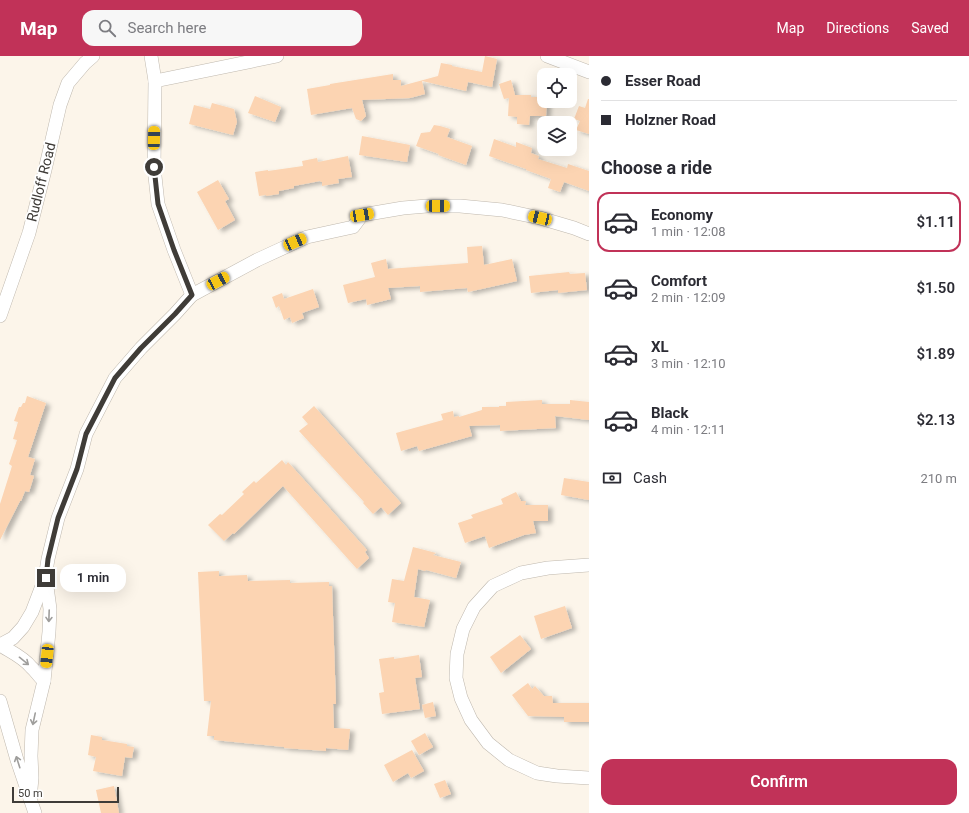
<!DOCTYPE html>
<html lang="en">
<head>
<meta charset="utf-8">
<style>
	body { margin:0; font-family:Roboto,sans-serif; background:#f7f7f7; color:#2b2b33; height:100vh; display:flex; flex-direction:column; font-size:15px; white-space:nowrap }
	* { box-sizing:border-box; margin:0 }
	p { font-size:13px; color:#7c7c81 }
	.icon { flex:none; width:22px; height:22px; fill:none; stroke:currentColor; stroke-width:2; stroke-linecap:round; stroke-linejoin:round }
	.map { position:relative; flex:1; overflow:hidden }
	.side { display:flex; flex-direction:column; background:#fff; width:380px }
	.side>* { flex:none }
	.guide { display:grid; align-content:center; height:88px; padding:0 12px; background:#fff }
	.buttons { position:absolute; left:537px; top:12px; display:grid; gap:8px }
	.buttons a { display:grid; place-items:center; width:40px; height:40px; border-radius:8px; background:#fff; box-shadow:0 4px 16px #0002; font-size:20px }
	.scale { position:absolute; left:12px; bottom:10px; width:107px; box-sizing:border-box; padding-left:4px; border:2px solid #3f3c38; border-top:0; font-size:11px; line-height:14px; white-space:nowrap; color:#3f3c38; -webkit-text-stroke:3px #fff; paint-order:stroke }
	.end { position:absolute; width:18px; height:18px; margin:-9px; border:5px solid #3f3c38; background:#fff; box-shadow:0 0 0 2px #fff }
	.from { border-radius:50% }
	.bubble { position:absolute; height:28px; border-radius:12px; background:#fff; box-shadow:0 4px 16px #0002; font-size:13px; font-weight:600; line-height:28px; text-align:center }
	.car { position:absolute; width:12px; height:24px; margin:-12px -6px; border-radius:5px; box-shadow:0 0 3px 1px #0007; background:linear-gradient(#f5c518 24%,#345 0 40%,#f5c518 0 76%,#345 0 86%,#f5c518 0) }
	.guide b { display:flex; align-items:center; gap:14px; height:38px; font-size:15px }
	.guide b+b { border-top:1px solid #e1e1e2 }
	.guide i { width:10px; height:10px; background:#2b2b33 }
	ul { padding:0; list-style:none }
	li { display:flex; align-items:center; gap:12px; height:60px; margin:0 8px 6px; padding:0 4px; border:2px solid transparent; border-radius:12px }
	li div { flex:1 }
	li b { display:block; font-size:15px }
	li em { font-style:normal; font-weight:600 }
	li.active { border-color:#c13258 }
	li>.icon { width:36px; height:36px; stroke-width:1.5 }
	h2 { padding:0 12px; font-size:18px; line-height:48px }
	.pay { display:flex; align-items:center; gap:10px; height:44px; padding:0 12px; font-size:15px }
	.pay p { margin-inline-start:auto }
	.button { display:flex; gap:8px; margin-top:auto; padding:8px 12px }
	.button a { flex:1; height:46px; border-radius:12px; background:#c13258; color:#fff; font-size:16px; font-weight:600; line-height:46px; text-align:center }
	header { display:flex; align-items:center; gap:24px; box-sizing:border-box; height:56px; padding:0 20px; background:#c13258; color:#fff }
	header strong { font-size:19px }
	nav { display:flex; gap:22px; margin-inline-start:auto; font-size:14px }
	.search { width:280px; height:36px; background:#f7f7f7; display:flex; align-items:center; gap:10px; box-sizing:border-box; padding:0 14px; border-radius:12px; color:#7c7c81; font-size:15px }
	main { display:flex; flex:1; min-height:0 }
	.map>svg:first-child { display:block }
</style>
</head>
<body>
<header>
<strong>Map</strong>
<div class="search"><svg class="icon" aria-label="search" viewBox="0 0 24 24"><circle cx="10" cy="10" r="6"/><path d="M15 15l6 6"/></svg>Search here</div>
<nav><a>Map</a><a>Directions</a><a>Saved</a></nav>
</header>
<main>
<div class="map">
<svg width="589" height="757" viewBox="0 0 589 757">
	<defs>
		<filter id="shadow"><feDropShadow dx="4.5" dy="2.5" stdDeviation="2" flood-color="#0004"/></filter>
	</defs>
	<rect width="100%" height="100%" fill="#fcf5ea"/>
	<g fill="#fcd4b2" filter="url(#shadow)">
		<path d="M485,0L497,3L492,31L468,26L466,35L422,25L425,38L410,42L362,44L366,60L361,65L356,63L352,52L311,59L307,33L330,29V28L393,18V24H401V30L438,20L441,7L452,9V10L482,16Z"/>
		<path d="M511,24L515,39H531V41H544V45H547L546,60H530L529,69L517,68V61L508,60L509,42L504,43L499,28Z"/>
		<path d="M255,40L281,51L275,66L248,57Z"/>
		<path d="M588,43H589V78L576,74L580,65L574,63L579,50L585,52Z"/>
		<path d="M212,47L234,53L237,66L233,79L189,68L194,49L210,53Z"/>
		<path d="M434,69L440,70L450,73L447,81L472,90L466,109L438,99L439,98L416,90L421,77L430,76Z"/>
		<path d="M362,80L410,89L407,106L359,99Z"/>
		<path d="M494,83L516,91V86L532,92L531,97L539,100L538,103L567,112L568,108L589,115V135L564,126L560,136L548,132L551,123L526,114V113L489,100Z"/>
		<path d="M348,100L352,121L338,123L339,127L322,130V126H321L320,125L294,130V132L279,135V138L266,140V139L259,140L255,116L268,114V115L303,110L302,105L317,102L318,106Z"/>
		<path d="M218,124L229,143L225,145L235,164L218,174L197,136Z"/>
		<path d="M482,190L484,209L512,203L517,225L468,236L467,232L420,236V230L388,232L391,243L367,249L366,243L348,247L343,229L375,221L371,207L386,203L388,213L468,207L467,191Z"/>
		<path d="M569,216L570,218L585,217L587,234L558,237V234L531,237L529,220Z"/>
		<path d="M313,233L319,251L302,257L304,262L292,267L290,261L284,264L279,250L276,252L272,241L282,237L284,243Z"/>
		<path d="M27,340L46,347L28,401L35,403L30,419L34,420L29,436L25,435L21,445H20L0,484V448L12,410L9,408L17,384L13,383L18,366L14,365L19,351H21L23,347H25Z"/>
		<path d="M542,344V348H570V344L589,346V364L555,360L556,372L500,375V369L469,370L472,380L419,395L417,390L401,395L396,377L443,364L441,358L453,355L454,361L459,360V361L482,354V351H499V350H506V346Z"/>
		<path d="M314,350L401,447L388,459L381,451L373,458L363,447L364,446L299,375L308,368L302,361Z"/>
		<path d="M282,404L286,409L288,406L367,494L365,496L369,502L357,513L283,430L234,478L233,477L224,485L208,469L220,458L222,459L244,438L242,436L254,425L256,427Z"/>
		<path d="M564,422L589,426V444L561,439Z"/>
		<path d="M516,436L521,445H526L525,449H548V465H533L536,477L524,479L489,492L485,480L465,487L458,467L473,462L471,459L503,448L501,443Z"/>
		<path d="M413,491L436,497L433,499L461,506L456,522L426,514L425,515L418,513L414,541L430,544L424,571L392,566L395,547L388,546L392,523L404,525Z"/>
		<path d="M219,515V520H221L247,519L248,525L290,524V527L329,526V530H332L336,648H333L334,672L350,673L348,694L326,692V695L284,692V691L214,684V680H207L211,645H204L198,516Z"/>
		<path d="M565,550L572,572L541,583L534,560Z"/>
		<path d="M520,579L531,593L501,617L490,601Z"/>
		<path d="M419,599L422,621L415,622L420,653L382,658L379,637L384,636L379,603L394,601V603Z"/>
		<path d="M528,627L532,633L535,630L544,640H552L553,647H589V666H564V661L528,660L512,639Z"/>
		<path d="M433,646L436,660L425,662L422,649Z"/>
		<path d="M425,677L433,691L419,699L411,685Z"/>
		<path d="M91,679L102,681V684L127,688V690L134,691L132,702L125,701L122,720L93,715L96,701L88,699Z"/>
		<path d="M412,694L424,715L411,722L408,717L393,726L384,709Z"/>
		<path d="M445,724L451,738L440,742L434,728Z"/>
		<path d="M114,730L119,757H101L96,734Z"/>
	</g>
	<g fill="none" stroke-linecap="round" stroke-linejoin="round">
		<g stroke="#bfb8ae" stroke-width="14">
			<g id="street">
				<path d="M151,0L155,25L154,111L158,148L174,194L192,239"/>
				<path d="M547,0L589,16"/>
				<path d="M155,25L277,0"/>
				<path d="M0,260L29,177L45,114L60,49L68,27L85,7L93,0"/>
				<path d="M589,509L548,512L521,517L493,530L474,551L463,573L457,598L456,622L461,642L471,664L488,687L509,704L537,717L557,720L589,722"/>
				<path d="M0,589L13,582L23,571L32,556L45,522L48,503L58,462L77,413L86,378L115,322L141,292L175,258L192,239L257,204L307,181L353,171L362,159L403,152L427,150H460L502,154L540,162L574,172L589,178"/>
				<path d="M0,589C11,596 23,601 31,611C36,615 39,621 44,625"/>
				<path d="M0,645L17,704L35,757"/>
				<path d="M30,743L32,722L31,700L32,674L44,625L49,576L50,553L46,523"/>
			</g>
		</g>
		<use href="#street" stroke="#fff" stroke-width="13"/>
	</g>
	<defs><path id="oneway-shaft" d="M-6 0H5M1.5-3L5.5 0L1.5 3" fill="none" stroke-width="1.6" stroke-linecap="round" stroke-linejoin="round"/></defs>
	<g stroke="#9f9e9c">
		<use href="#oneway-shaft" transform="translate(49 560) rotate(92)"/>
		<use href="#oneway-shaft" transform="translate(24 605) rotate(39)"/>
		<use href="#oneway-shaft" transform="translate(34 663) rotate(102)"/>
		<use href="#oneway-shaft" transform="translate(18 706) rotate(-108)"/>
	</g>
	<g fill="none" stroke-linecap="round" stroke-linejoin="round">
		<path stroke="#3f3c38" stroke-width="5" d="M46,522L48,503L58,462L77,413L86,378L115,322L141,292L175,258L192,239L174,194L158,148L154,111"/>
	</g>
	<g text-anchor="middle" stroke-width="3.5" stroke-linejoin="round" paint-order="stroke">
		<g font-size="14" fill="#3f3c38" stroke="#fff">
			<text transform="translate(41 126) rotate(-76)" y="5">Rudloff Road</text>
		</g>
	</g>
</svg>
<div class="buttons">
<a><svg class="icon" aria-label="locate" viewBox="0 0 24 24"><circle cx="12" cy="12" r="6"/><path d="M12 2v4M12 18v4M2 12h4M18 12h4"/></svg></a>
<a><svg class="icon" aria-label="layers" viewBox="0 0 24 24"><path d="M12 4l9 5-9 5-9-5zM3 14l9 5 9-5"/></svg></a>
</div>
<div class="scale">50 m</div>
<i class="end from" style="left:154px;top:111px"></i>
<i class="end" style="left:46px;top:522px"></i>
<div class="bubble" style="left:60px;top:508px;width:66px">1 min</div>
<i class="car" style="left:154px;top:82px;rotate:1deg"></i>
<i class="car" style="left:438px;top:150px;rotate:90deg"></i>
<i class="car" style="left:362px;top:159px;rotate:80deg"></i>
<i class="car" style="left:540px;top:162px;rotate:283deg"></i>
<i class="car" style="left:295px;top:186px;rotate:66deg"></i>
<i class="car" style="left:218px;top:225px;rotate:62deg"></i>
<i class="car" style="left:47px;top:600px;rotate:186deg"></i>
</div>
<section class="side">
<div class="guide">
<b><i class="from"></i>Esser Road</b>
<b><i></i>Holzner Road</b>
</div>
<h2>Choose a ride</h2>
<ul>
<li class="active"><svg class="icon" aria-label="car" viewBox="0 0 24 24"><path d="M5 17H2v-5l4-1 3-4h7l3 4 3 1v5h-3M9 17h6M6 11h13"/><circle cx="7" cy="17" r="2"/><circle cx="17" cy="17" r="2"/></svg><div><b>Economy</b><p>1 min · 12:08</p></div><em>$1.11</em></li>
<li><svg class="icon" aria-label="car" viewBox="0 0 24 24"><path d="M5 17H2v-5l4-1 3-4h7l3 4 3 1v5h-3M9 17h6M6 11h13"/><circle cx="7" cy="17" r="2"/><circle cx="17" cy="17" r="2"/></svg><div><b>Comfort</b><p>2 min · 12:09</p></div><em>$1.50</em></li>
<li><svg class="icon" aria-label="car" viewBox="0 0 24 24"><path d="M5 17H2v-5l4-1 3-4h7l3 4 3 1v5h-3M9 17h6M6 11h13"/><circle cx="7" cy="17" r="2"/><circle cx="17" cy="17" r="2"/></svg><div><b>XL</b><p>3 min · 12:10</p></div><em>$1.89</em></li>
<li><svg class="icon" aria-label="car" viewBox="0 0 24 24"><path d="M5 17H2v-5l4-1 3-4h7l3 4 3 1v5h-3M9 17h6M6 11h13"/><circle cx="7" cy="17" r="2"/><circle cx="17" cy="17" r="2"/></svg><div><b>Black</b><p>4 min · 12:11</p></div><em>$2.13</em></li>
</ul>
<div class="pay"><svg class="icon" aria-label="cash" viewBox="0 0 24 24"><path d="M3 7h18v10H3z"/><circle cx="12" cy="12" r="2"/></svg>Cash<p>210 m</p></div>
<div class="button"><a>Confirm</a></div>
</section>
</main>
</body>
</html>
